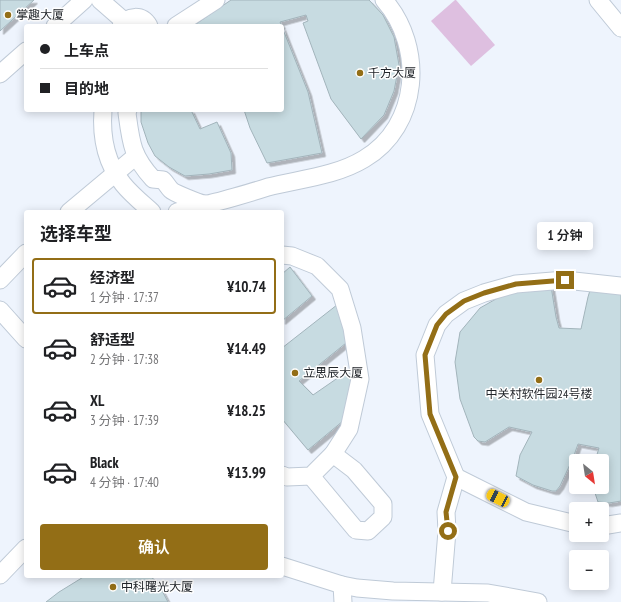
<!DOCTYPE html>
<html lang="zh">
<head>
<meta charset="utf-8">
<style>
	body { margin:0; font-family:"PT Sans Narrow","Noto Sans SC",sans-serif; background:#f6f6f6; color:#202124; height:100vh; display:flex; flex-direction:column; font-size:15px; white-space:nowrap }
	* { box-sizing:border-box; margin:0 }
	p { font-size:13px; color:#757577 }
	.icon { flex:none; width:22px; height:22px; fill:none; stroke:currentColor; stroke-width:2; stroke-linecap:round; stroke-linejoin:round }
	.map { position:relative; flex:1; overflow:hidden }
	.sheet { position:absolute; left:24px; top:210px; width:260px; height:368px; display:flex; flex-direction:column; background:#fff; border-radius:4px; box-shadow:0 2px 10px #0003 }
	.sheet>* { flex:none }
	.hud { position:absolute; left:24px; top:24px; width:260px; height:88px; border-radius:4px; box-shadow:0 2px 10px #0003; display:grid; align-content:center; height:88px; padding:0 16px; background:#fff }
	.needle { width:26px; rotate:150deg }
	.buttons { position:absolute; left:569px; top:454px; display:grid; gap:8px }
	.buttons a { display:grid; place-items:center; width:40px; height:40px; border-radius:4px; background:#fff; box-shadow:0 2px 10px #0003; font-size:20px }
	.end { position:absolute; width:18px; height:18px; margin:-9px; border:5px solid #936e16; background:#fff; box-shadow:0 0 0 2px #fff }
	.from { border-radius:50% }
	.bubble { position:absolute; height:28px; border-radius:4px; background:#fff; box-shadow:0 2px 10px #0003; font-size:13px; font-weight:600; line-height:28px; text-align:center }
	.car { position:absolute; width:12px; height:24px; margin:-12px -6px; border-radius:5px; box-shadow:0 0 3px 1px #0007; background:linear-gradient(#f5c518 24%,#345 0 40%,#f5c518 0 76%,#345 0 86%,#f5c518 0) }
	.hud b { display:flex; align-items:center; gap:14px; height:38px; font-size:15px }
	.hud b+b { border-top:1px solid #e0e0e0 }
	.hud i { width:10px; height:10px; background:#202124 }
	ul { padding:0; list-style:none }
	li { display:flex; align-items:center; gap:12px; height:56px; margin:0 8px 6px; padding:0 8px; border:2px solid transparent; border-radius:4px }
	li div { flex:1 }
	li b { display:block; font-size:15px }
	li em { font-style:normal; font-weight:600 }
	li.current { border-color:#936e16 }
	li>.icon { width:36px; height:36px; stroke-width:1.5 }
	h2 { padding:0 16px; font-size:18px; line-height:48px }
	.cta { display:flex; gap:8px; margin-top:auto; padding:8px 16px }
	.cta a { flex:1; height:46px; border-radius:4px; background:#936e16; color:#fff; font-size:16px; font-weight:600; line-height:46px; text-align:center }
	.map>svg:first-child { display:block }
</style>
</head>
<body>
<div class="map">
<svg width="621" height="602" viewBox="0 0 621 602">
	<defs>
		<filter id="shadow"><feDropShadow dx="3.5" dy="3.5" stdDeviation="0" flood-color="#0004"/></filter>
	</defs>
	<rect width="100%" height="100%" fill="#eef4fd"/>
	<path fill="#debfe0" d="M455,0H456L495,45L471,66L431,21Z"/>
	<g fill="#c7dbe1" stroke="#a2b4bb" filter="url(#shadow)">
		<path d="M0,0H34L0,31Z"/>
		<path d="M231,0H369L383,15L394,37L399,65L394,91L384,115L361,139L331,99L303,23L308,21L306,15L280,22L282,26H193Z"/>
		<path d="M282,27L308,92L322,153L267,163L250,128L244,110H282Z"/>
		<path d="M141,110H191L200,129L217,122L231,153L232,170L209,174L185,176L169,167L155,156L148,143L141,122Z"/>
		<path d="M290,267L312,296L282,321V274Z"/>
		<path d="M550,280L556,317L559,328L581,329L588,297L591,287L621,288V501L609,503L598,502L595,493V487H602V461H595L599,448L578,444L573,458L560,486L556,491H552L533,485L516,476L520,455L532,432L509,427L485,442L478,441L474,437L460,399L455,362L460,332L480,308L510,291Z"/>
		<path d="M342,301L351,339L299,381L313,395L355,366L349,416L308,450L282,419V348Z"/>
		<path d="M85,576H150L158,583L168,602H46L59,592Z"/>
	</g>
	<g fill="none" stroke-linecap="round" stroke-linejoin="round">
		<g stroke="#bfcad7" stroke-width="19">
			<g id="minor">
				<path d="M100,0L124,21"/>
				<path d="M598,0L621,28"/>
				<path d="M55,26L84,0"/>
				<path d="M121,26C128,15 142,14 149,26"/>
				<path d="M176,26L216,0"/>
				<path d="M0,74L26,51"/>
				<path d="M103,110C101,136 106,163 123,184C131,194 142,203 152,212"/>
				<path d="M128,110L127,113C131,143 132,156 153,179L163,180C166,183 168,187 171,190C174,193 199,203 204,204C210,205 259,190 268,187C300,179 336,176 364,159C420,126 425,47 384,0"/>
				<path d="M69,212L136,156"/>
				<path d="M177,212L205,204"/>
				<path d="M282,255L292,256L317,266L340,289L352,328L360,379L349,429L333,454L311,476L287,477L282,475"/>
				<path d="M0,280L26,253"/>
				<path d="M0,310L26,339"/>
				<path d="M311,476L356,530L368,531L383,517V504L354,470L333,454"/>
				<path d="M456,477L526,512L576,524"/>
				<path d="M602,526L621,523"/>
				<path d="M282,566L342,585L357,588L393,591L488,593L538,602"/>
				<path d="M0,575L26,548"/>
				<path d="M342,585L343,602"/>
				<path d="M442,592L447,531L446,512L456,477L430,414L425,355L437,325L446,314L464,301L484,293L516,284L565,280L621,286"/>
			</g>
		</g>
		<use href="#minor" stroke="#fff" stroke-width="17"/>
	</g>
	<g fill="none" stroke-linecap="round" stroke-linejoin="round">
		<path stroke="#936e16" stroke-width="5" d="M448,531L446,512L456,477L430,414L425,355L437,325L446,314L464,301L484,293L516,284L565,280"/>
	</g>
	<g fill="#936e16" stroke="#fff" stroke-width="1.5">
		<circle cx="8" cy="15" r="4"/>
		<circle cx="360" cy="73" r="4"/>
		<circle cx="295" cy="373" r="4"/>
		<circle cx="539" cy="380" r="4"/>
		<circle cx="113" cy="587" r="4"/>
	</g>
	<g text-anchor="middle" stroke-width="3" stroke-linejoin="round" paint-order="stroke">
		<g font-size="12" fill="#22262b" stroke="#fff" text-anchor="start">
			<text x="16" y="19">掌趣大厦</text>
			<text x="368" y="77">千方大厦</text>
			<text x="303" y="377">立思辰大厦</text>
			<text x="539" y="398" text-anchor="middle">中关村软件园24号楼</text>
			<text x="121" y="591">中科曙光大厦</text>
		</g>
	</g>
</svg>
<div class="buttons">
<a><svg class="needle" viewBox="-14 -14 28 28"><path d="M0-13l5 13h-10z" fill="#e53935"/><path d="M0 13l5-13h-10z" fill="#757577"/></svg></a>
<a>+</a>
<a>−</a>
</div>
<i class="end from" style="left:448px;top:531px"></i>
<i class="end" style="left:565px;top:280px"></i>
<div class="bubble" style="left:537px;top:222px;width:56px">1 分钟</div>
<i class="car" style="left:498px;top:498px;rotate:297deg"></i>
<div class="hud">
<b><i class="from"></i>上车点</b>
<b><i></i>目的地</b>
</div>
<section class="sheet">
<h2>选择车型</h2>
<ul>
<li class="current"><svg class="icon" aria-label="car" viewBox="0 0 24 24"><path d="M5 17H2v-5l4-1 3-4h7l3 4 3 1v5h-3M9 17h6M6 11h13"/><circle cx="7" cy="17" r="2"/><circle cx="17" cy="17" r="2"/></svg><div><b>经济型</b><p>1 分钟 · 17:37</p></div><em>¥10.74</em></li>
<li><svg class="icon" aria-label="car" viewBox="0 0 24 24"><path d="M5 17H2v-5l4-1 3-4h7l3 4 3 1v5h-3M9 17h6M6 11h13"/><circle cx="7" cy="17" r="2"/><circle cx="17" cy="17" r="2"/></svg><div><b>舒适型</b><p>2 分钟 · 17:38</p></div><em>¥14.49</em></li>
<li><svg class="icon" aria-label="car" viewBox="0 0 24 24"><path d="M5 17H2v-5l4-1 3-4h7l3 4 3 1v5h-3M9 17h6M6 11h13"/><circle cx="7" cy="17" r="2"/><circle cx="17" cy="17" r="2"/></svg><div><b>XL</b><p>3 分钟 · 17:39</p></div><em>¥18.25</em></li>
<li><svg class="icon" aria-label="car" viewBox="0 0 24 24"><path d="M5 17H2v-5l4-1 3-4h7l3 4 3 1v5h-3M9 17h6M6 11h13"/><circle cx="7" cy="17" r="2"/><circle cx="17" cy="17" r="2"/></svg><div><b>Black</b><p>4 分钟 · 17:40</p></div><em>¥13.99</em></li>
</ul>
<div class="cta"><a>确认</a></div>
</section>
</div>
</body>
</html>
